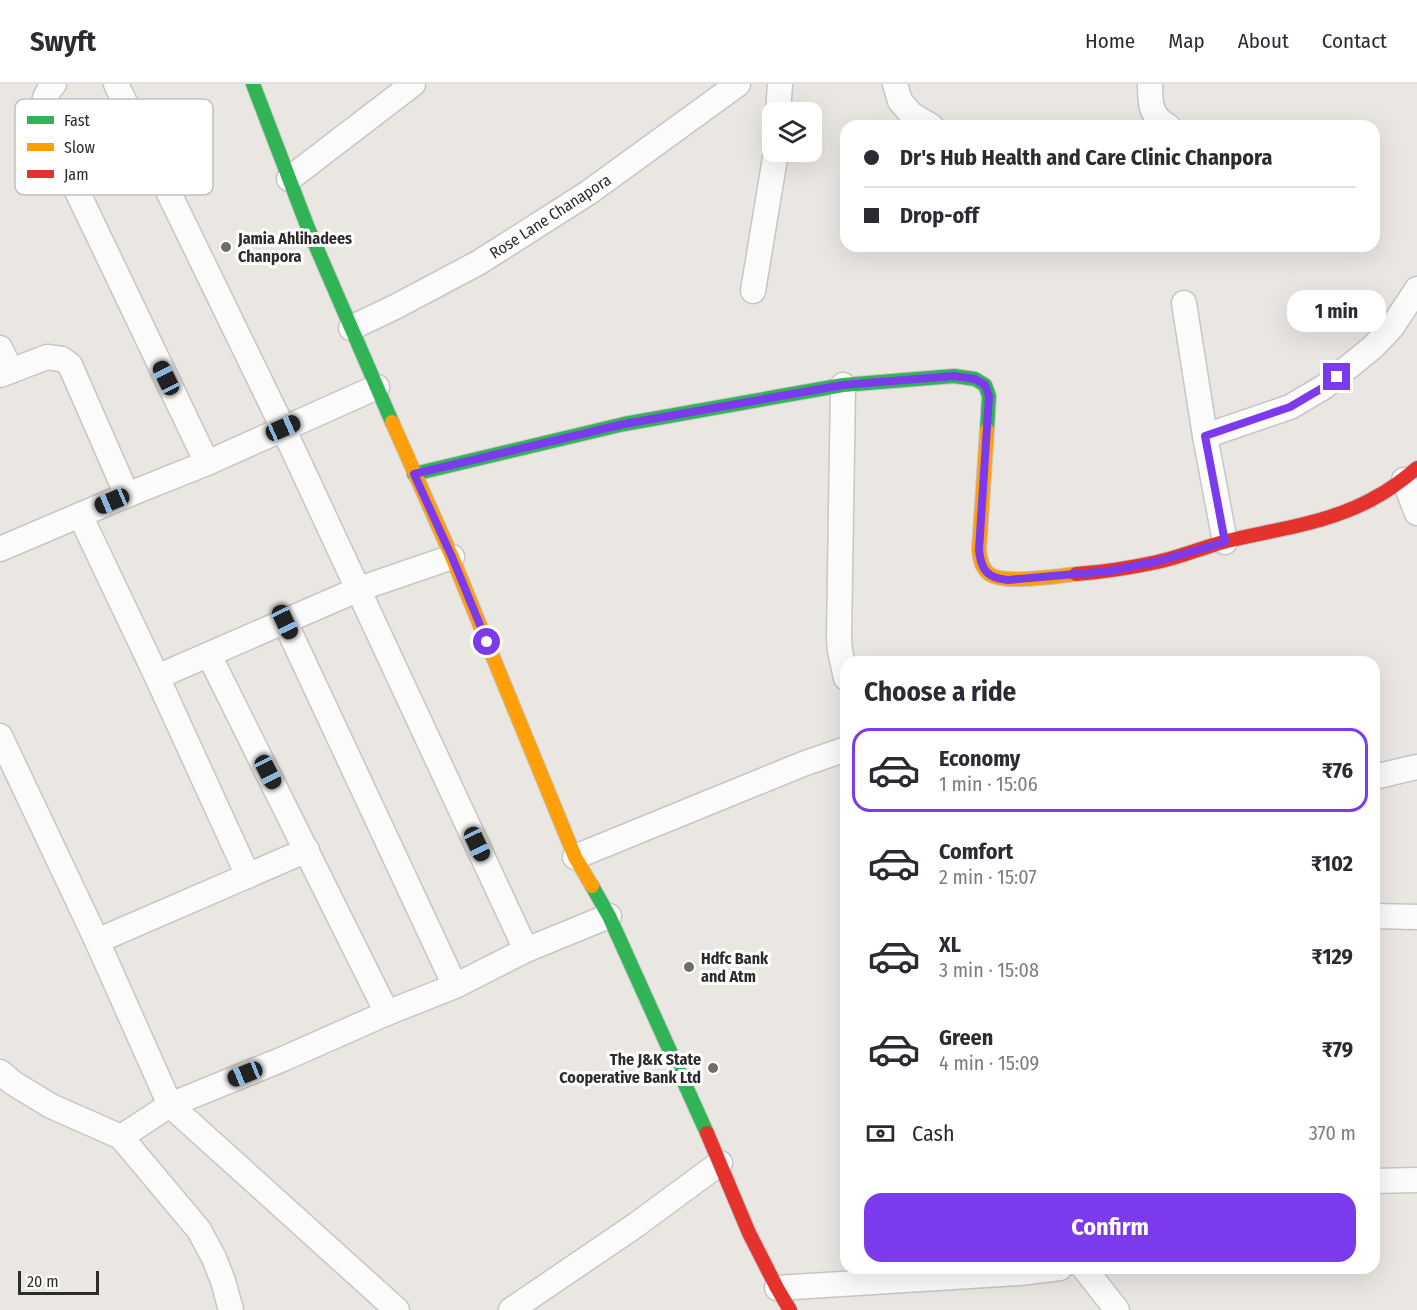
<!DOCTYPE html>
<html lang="en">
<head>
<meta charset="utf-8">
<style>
	body { margin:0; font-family:"Fira Sans Condensed",sans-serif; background:#f2f2f3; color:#2b2b33; height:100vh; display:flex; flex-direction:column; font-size:22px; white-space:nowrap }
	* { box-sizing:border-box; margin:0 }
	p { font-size:20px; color:#7c7c81 }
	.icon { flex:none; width:33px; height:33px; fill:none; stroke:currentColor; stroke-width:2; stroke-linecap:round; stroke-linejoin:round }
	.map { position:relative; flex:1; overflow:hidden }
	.details { position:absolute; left:840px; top:572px; width:540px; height:618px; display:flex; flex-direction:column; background:#fff; border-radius:18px; box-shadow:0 6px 24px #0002 }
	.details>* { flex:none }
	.guide { position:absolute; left:840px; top:36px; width:540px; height:132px; border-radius:18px; box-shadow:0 6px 24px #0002; display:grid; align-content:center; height:132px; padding:0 24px; background:#fff }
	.controls { position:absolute; left:762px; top:18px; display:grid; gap:12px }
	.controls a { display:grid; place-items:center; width:60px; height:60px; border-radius:12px; background:#fff; box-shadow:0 6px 24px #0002; font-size:30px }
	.scale { position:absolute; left:18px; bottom:15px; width:81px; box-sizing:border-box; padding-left:6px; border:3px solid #2c2c2c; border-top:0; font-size:16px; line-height:21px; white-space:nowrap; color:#2c2c2c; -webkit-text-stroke:4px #fff; paint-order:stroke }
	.end { position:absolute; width:27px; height:27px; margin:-14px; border:8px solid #7c3aed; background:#fff; box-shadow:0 0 0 3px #fff }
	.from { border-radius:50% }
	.bubble { position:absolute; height:42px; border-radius:18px; background:#fff; box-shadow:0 6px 24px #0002; font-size:20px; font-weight:700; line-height:42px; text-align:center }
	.car { position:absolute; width:18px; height:36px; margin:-18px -9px; border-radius:8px; box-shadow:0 0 4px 2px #0007; background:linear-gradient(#222 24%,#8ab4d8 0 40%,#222 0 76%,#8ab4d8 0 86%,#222 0) }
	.guide b { display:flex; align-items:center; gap:21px; height:57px; font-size:22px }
	.guide b+b { border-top:2px solid #e1e1e2 }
	.guide i { width:15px; height:15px; background:#2b2b33 }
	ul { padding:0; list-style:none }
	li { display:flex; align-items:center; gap:18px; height:84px; margin:0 12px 9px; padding:0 12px; border:3px solid transparent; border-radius:18px }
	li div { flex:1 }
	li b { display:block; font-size:22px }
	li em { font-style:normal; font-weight:700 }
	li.selected { border-color:#7c3aed }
	li>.icon { width:54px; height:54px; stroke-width:1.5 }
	h2 { padding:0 24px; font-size:27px; line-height:72px }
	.pay { display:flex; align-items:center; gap:15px; height:66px; padding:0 24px; font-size:22px }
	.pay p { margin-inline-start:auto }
	.cta { display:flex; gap:12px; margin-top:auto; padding:12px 24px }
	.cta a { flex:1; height:69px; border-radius:18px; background:#7c3aed; color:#fff; font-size:24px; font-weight:700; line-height:69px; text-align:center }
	header { display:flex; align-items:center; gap:36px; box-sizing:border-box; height:84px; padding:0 30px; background:#fff; border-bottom:2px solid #e1e1e2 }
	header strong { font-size:28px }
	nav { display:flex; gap:33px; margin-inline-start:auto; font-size:21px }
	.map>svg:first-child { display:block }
</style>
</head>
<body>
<header>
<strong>Swyft</strong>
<nav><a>Home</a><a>Map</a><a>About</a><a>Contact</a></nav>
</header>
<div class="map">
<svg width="1417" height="1226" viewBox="0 0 1417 1226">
	<rect width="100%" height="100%" fill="#eae7e3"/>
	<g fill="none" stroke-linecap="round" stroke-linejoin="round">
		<g stroke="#c6c6c5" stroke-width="27">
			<g id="street">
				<path d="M54,0C42,13 43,21 44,38L207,379"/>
				<path d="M116,0L283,344L526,866"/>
				<path d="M895,0L900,17L911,30L931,42"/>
				<path d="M1150,0C1150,18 1150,33 1168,42"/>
				<path d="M778,28L780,0"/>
				<path d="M289,95L413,0"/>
				<path d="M753,207L776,68"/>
				<path d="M1184,219L1205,352L1225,458"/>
				<path d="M351,244L395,223L478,179L588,109L738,0"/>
				<path d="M0,264L11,287"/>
				<path d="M0,291L47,273L62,275L70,281L127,411"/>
				<path d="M843,301L839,554L840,567L846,594"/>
				<path d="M1205,352L1290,323L1324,303L1373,263L1392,243L1417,205"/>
				<path d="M1404,396L1417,429"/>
				<path d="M80,431L157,593L248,792"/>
				<path d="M0,465L127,411L207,379L377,303"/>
				<path d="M285,538L455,902"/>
				<path d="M209,571L387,929"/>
				<path d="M157,593L359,505L452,473"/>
				<path d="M0,652L97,857L170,1021L397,1226"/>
				<path d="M1374,693L1417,683"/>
				<path d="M575,773L803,680L846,665"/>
				<path d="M1374,832L1417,833"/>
				<path d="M97,857L307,766"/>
				<path d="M0,988L13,999L51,1022L121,1053L199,1146L214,1174L223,1197L231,1226"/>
				<path d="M121,1053L170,1021L283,975L387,929L455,902L526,866L609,832"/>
				<path d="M1374,1097L1417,1096"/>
				<path d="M1084,1184L1117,1226"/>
				<path d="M777,1204L1019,1189L1060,1184"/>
				<path d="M511,1226L636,1141L720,1079"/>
			</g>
		</g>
		<g stroke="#c6c6c5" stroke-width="16">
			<g id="fast">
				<path d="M253,0L308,144L392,338"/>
				<path d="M414,390L624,340L843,301L954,292L975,295L985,301L989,312L987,346"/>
				<path d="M592,802L609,832L707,1049"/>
			</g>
		</g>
		<g stroke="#c6c6c5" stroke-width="16">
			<g id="slow">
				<path d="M392,338L452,473L575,773L592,802"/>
				<path d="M987,346L979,466C980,474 981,482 987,488C1000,502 1056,492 1076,490"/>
			</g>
		</g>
		<g stroke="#c6c6c5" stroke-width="16">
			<g id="jam">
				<path d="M1076,490C1103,488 1130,484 1157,478C1181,473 1204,463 1227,457C1277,445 1331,439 1376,413C1391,405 1404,395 1417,384"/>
				<path d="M707,1049L749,1149L777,1204L790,1226"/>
			</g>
		</g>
		<use href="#street" stroke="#fcfbfb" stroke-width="24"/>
		<use href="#fast" stroke="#30b455" stroke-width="14"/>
		<use href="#slow" stroke="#ff9f0a" stroke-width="14"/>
		<use href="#jam" stroke="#e5322d" stroke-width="14"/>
	</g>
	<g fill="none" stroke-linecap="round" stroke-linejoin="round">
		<path stroke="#7c3aed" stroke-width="8" d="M487,558L452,473L414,390L624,340L843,301L954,292L975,295L985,301L989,312L979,466C981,486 987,494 1008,496L1110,487L1159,477L1225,458L1205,352L1290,323L1324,303L1337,293"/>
	</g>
	<g fill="#6e6d6c" stroke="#fff" stroke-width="2">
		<circle cx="226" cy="163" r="6"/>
		<circle cx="689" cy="883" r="6"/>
		<circle cx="713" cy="984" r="6"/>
	</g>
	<g text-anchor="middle" stroke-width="6" stroke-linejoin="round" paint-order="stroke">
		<g font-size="16" fill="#2c2c2c" stroke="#fff">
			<text transform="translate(550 132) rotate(-33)" y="6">Rose Lane Chanapora</text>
		</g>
		<g font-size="16" font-weight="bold" fill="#2c2c2c" stroke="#fff" text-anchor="start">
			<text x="238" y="160">Jamia Ahlihadees<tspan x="238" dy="18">Chanpora</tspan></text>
			<text x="701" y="880">Hdfc Bank<tspan x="701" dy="18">and Atm</tspan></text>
			<text x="701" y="981" text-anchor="end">The J&amp;K State<tspan x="701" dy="18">Cooperative Bank Ltd</tspan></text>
		</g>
	</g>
	<rect x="15" y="15" width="198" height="96" rx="9" fill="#fff" stroke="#c0c0c0" stroke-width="1.5"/>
	<rect x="27" y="32" width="27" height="8" fill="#30b455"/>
	<rect x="27" y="59" width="27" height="8" fill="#ff9f0a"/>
	<rect x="27" y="86" width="27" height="8" fill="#e5322d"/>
	<g font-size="16" fill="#2c2c2c">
		<text x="64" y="42">Fast</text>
		<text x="64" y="69">Slow</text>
		<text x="64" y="96">Jam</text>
	</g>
</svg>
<div class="controls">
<a><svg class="icon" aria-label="layers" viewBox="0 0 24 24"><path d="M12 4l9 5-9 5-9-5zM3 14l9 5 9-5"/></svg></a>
</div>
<div class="scale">20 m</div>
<i class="end from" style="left:487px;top:558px"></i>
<i class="end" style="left:1337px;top:293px"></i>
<div class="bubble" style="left:1287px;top:206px;width:99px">1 min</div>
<i class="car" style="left:166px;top:294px;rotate:334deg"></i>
<i class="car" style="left:283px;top:344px;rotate:66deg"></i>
<i class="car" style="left:112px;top:417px;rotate:247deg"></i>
<i class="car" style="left:285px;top:538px;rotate:155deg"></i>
<i class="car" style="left:268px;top:688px;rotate:153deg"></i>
<i class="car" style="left:477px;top:760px;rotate:155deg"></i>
<i class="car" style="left:245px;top:990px;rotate:248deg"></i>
<div class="guide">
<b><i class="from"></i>Dr's Hub Health and Care Clinic Chanpora</b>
<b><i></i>Drop-off</b>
</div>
<section class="details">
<h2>Choose a ride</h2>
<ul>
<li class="selected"><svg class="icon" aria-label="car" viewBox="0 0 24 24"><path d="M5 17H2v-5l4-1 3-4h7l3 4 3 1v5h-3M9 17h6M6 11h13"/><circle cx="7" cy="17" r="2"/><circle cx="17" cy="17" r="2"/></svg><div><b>Economy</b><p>1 min · 15:06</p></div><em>₹76</em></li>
<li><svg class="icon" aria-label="car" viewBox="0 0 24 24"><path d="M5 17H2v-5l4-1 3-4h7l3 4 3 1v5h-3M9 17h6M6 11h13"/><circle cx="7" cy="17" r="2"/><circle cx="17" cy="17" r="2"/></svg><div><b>Comfort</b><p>2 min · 15:07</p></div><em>₹102</em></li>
<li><svg class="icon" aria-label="car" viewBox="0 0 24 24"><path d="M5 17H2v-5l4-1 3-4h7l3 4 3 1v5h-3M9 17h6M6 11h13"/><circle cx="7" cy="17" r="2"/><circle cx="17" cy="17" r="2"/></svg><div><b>XL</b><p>3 min · 15:08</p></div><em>₹129</em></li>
<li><svg class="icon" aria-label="car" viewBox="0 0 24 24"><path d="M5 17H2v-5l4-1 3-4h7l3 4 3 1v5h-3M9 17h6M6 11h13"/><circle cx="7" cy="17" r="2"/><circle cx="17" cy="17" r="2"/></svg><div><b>Green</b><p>4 min · 15:09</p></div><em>₹79</em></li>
</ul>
<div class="pay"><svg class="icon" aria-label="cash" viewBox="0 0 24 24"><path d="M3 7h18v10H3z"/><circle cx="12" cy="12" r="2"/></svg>Cash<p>370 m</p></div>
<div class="cta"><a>Confirm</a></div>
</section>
</div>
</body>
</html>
